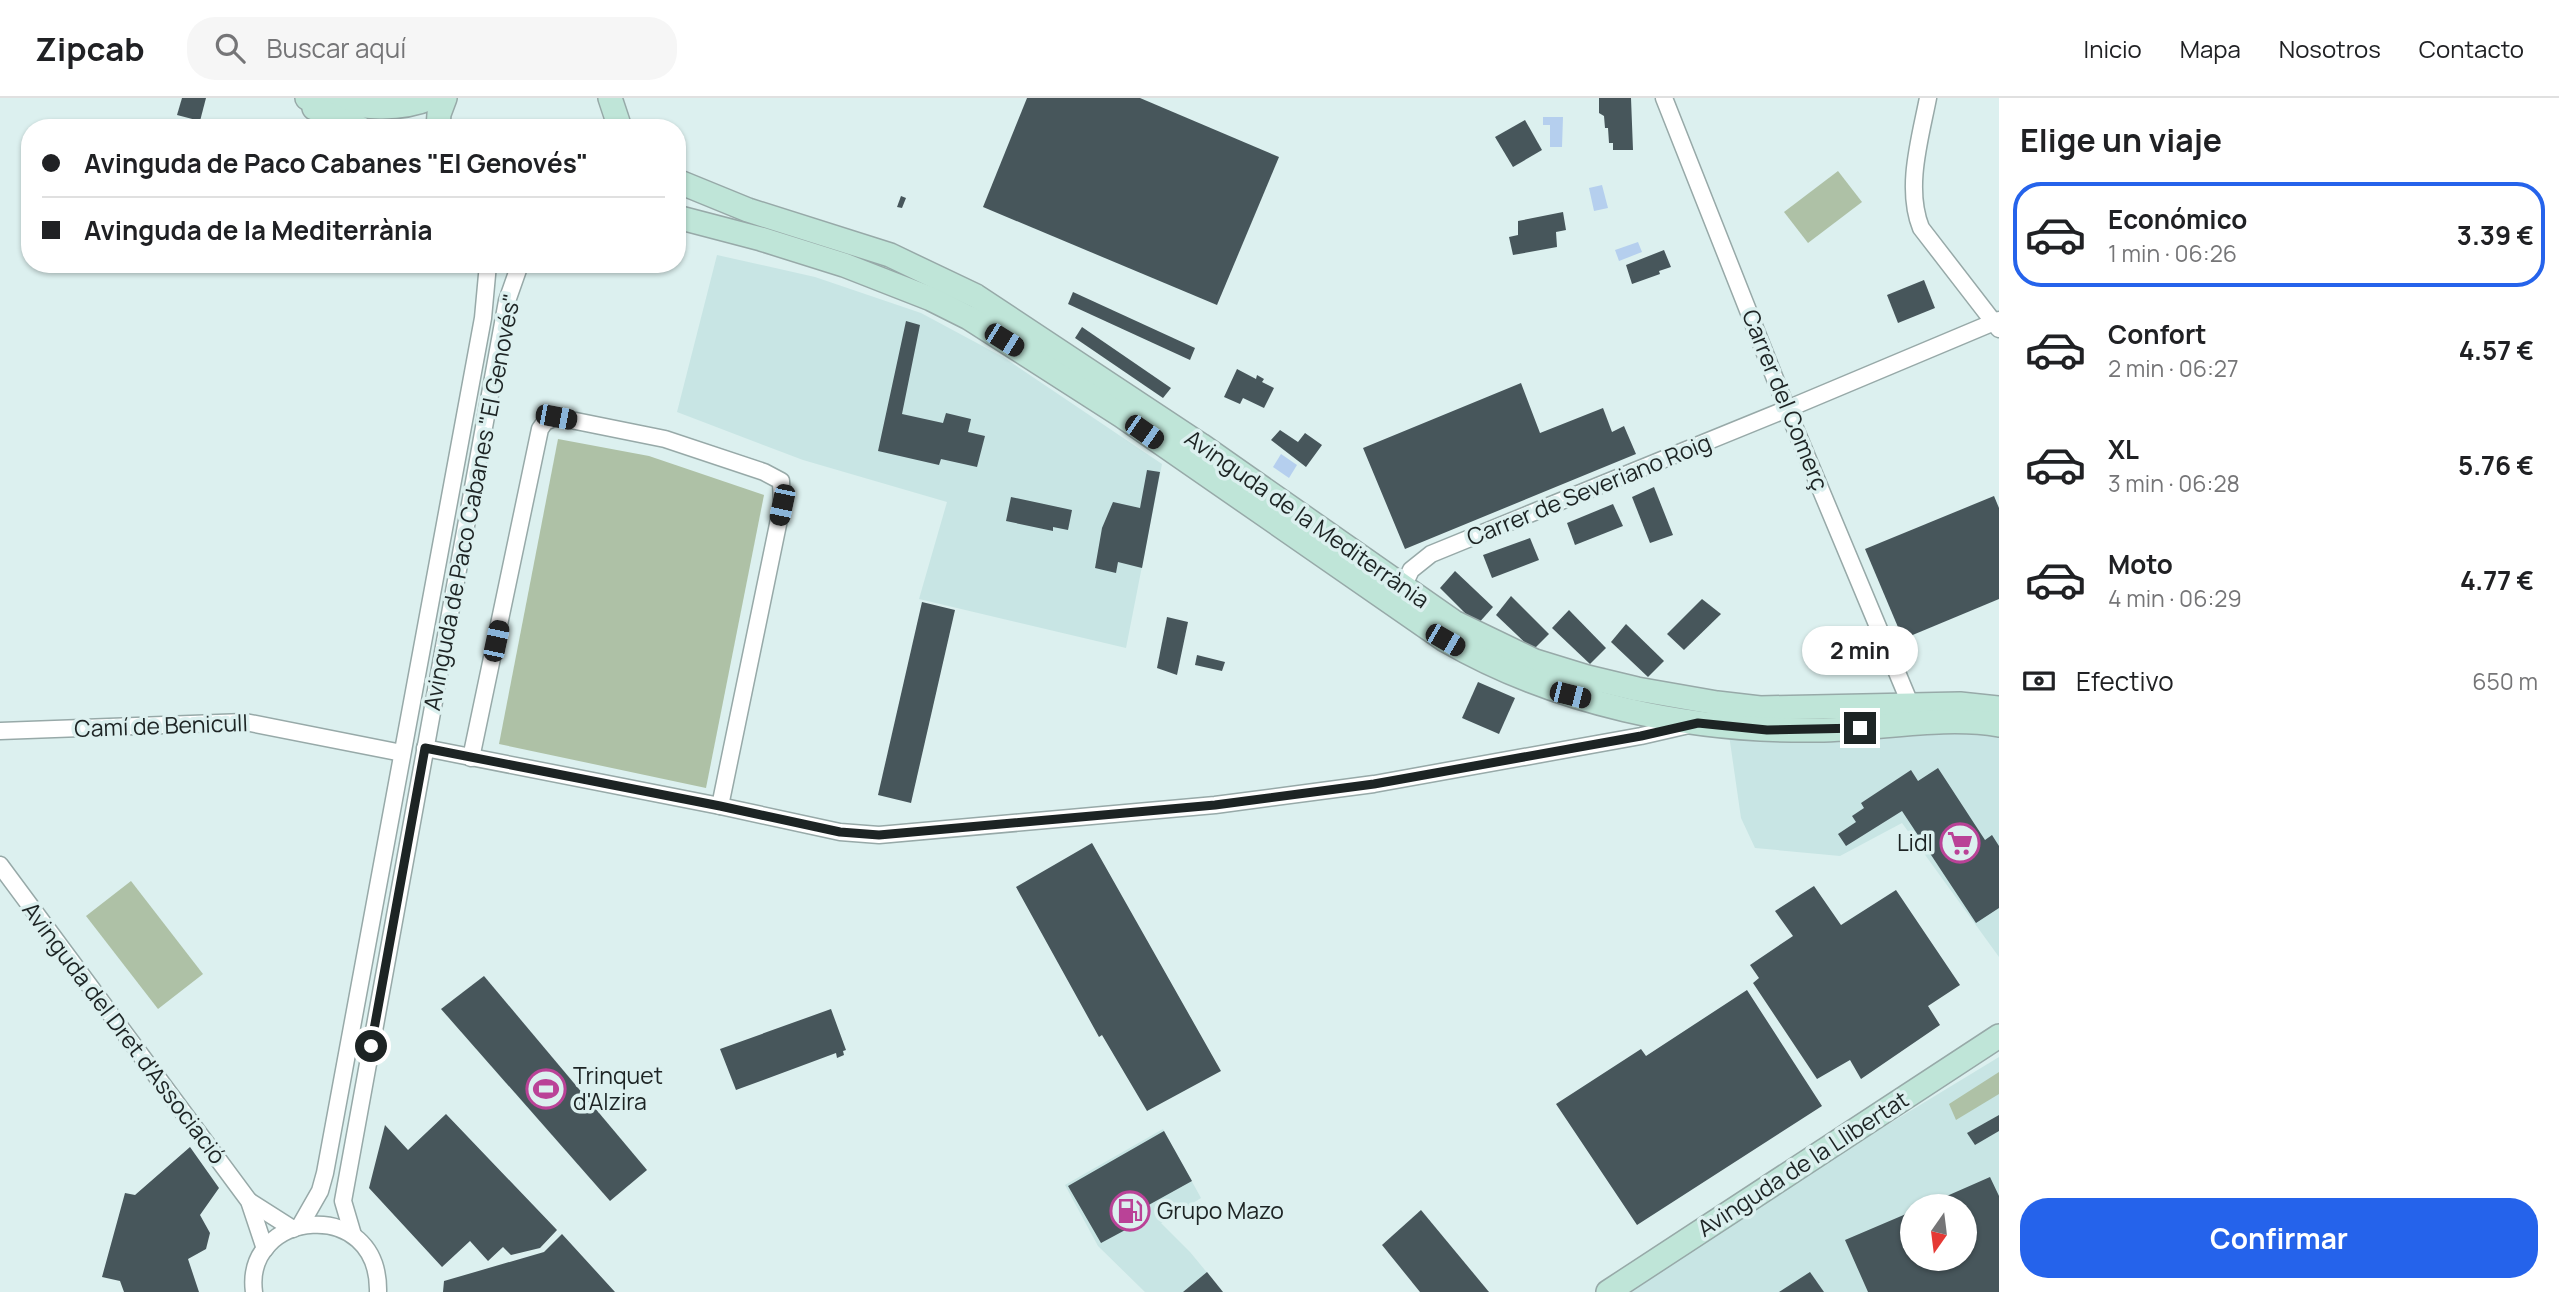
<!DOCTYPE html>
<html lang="es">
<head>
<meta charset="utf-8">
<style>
	body { margin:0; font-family:Manrope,sans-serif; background:#f6f6f6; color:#202124; height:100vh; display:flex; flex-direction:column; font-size:26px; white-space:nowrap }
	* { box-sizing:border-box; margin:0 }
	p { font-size:23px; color:#757577 }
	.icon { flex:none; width:38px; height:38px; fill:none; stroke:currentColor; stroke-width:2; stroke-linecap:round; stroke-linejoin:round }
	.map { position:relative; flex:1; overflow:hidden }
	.side { display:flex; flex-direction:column; background:#fff; width:560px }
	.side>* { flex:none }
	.hud { position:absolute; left:21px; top:21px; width:665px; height:154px; border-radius:28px; box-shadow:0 2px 5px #0004; display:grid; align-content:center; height:154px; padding:0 21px; background:#fff }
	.needle { width:46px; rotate:194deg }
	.controls { position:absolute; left:1900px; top:1096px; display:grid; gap:14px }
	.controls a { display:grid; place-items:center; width:77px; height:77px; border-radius:50%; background:#fff; box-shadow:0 2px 5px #0004; font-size:35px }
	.end { position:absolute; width:32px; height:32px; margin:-16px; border:9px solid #1d2424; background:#fff; box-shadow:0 0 0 4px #fff }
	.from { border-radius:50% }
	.bubble { position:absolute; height:49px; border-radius:24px; background:#fff; box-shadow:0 2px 5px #0004; font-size:23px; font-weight:700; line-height:49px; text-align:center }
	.car { position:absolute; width:21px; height:42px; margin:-21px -10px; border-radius:9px; box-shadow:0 0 5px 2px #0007; background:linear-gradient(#222 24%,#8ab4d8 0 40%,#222 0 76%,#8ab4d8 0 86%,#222 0) }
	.hud b { display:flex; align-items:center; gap:24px; height:66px; font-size:26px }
	.hud b+b { border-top:2px solid #e0e0e0 }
	.hud i { width:18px; height:18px; background:#202124 }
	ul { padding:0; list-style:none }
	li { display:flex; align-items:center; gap:21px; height:105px; margin:0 14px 10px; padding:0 7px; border:4px solid transparent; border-radius:28px }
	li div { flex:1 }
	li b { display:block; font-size:26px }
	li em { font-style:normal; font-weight:700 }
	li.current { border-color:#2563eb }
	li>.icon { width:63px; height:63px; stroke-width:1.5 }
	h2 { padding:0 21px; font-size:32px; line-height:84px }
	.pay { display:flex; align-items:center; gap:18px; height:77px; padding:0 21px; font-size:26px }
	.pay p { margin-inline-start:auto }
	.action { display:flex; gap:14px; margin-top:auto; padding:14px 21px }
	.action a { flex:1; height:80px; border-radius:28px; background:#2563eb; color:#fff; font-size:28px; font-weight:700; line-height:80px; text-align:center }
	header { display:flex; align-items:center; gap:42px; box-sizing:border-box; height:98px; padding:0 35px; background:#fff; border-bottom:2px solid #e0e0e0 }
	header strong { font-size:33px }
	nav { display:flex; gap:38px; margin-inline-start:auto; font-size:24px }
	.search { width:490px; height:63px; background:#f6f6f6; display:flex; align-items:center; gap:18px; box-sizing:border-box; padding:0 24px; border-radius:28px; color:#757577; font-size:26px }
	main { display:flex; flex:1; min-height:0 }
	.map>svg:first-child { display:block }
</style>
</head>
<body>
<header>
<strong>Zipcab</strong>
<div class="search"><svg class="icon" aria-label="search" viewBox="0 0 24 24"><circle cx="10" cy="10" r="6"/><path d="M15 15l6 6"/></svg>Buscar aquí</div>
<nav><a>Inicio</a><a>Mapa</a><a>Nosotros</a><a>Contacto</a></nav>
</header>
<main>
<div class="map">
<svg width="1999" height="1194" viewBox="0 0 1999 1194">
	<rect width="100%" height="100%" fill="#dcf0ef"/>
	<g fill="#c8e5e4" fill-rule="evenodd">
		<path d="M717,157L815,179L921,215L1003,259L1162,366L1126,550L919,501L947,404L803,362L677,314Z"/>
		<path d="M1999,607V859L1902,725L1840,758L1755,750L1741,720L1727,623Z"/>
		<path d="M1999,959V1194H1612ZM1913,1108H1965V1160H1913Z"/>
		<path d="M1163,1031L1201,1100L1161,1125L1190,1154L1223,1194H1145L1098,1148L1065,1087Z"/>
	</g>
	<g fill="#aec1a6">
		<path d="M1838,73L1862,104L1808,145L1784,114Z"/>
		<path d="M558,341L649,358L764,397L706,690L499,646Z"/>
		<path d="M131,783L203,876L158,911L86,818Z"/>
		<path d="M1999,974V996L1956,1022L1949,1006Z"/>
	</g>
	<g fill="#b5cfee">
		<path d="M1543,19H1563L1562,49H1550V27H1543Z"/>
		<path d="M1602,87L1608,110L1594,113L1589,90Z"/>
		<path d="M1638,144L1642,154L1619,163L1615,152Z"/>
		<path d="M1281,356L1297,367L1289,380L1273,369Z"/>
	</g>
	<g fill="#47565b">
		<path d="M182,0H206L200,23L177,17Z"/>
		<path d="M1027,0H1140L1279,59L1217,207L983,109Z"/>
		<path d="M1599,0H1631L1633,52H1613V45H1609L1608,30H1605L1604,18L1599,15Z"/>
		<path d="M1525,22L1542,52L1513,69L1495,39Z"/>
		<path d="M901,98L906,100L902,110L897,109Z"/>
		<path d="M1563,114L1566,132L1556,134L1557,149L1513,157L1509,139L1518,137V123Z"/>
		<path d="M1664,152L1671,169L1659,173L1660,176L1632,186L1626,167Z"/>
		<path d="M1924,182L1935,210L1898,225L1887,197Z"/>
		<path d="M1073,194L1195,250L1190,262L1068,206Z"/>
		<path d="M906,223L920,227L902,316L943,325L946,315L971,321L968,334L985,338L977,369L941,361L939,367L878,353Z"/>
		<path d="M1082,229L1171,290L1163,300L1075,240Z"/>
		<path d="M1237,271L1256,281L1257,277L1264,281L1262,284L1274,290L1264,310L1243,300L1240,306L1224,299Z"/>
		<path d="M1521,285L1540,335L1603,310L1612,334L1624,328L1636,356L1405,451L1363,350Z"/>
		<path d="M1280,332L1298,344L1305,335L1322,347L1306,369L1271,342Z"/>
		<path d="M1147,372L1160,374L1142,470L1118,464L1116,475L1095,470L1102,430L1113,404L1140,410Z"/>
		<path d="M1654,389L1673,437L1650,445L1632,399Z"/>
		<path d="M1994,398L1999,410V501L1903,541L1865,451Z"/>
		<path d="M1011,399L1072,412L1068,432L1053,429V433L1006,423Z"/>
		<path d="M1613,406L1623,428L1575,447L1567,425Z"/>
		<path d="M1530,440L1539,462L1492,480L1483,457Z"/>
		<path d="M1455,473L1493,509L1477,527L1440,490Z"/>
		<path d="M1511,498L1549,536L1533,552L1496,517Z"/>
		<path d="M1702,501L1721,516L1684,552L1667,536Z"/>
		<path d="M922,504L955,512L911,705L878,697Z"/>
		<path d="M1569,512L1606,550L1590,566L1552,530Z"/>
		<path d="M1167,519L1188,524L1177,577L1157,570Z"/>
		<path d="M1626,526L1664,563L1648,579L1611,544Z"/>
		<path d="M1197,557L1225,564L1222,573L1195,567Z"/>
		<path d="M1478,584L1515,600L1499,636L1462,620Z"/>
		<path d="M1938,670L1985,742L1992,737L1999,748V810L1976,825L1902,713L1846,748L1838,736L1856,724L1852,718L1864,710L1861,705L1911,672L1918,683Z"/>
		<path d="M1092,745L1221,973L1147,1013L1102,937L1099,939L1016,789Z"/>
		<path d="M1814,788L1841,827L1896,792L1960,887L1928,908L1940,927L1861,981L1850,962L1817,981L1753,885L1759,880L1750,867L1793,838L1775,813Z"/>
		<path d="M484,878L647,1072L610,1103L441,911Z"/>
		<path d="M1747,892L1822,1008L1637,1127L1556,1006L1641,951L1646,958Z"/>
		<path d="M831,911L846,952L843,953L844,957L837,960L836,955L736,992L720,951Z"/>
		<path d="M446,1016L557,1132L540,1150L511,1157L503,1149L488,1163L470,1143L442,1169L369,1090L385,1027L408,1052Z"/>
		<path d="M1999,1017V1033L1975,1047L1967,1035Z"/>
		<path d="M1164,1033L1192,1083L1136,1114L1142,1123L1101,1145L1068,1088Z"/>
		<path d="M190,1049L219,1090L200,1117L210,1135L206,1151L188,1161L199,1194H124L120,1183L102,1179L125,1095L135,1097Z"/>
		<path d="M1990,1079L1999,1098V1194H1868L1845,1142L1913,1113V1160H1965V1108H1924Z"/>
		<path d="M1421,1112L1489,1194H1420L1382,1147Z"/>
		<path d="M562,1136L615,1194H443L444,1183L544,1154Z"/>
		<path d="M1207,1174L1223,1194H1183Z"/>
		<path d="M1810,1174L1824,1194H1779Z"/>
	</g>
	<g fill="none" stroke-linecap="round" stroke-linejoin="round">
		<g stroke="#97a9a8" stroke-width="19">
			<g id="street">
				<path d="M1664,0L1787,311L1909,603"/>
				<path d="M1928,0C1920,41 1905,90 1921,130L1999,231"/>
				<path d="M1403,489L1411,472L1431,456L1787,311L1999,222"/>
				<path d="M0,633L245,624L402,655"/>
				<path d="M425,650L720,708L840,734L879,737L1215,707L1374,686L1641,638L1689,627"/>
				<path d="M471,660L540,331L545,324L556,319L665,341L764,374L781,383L782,407L720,708"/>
				<path d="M0,767L249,1103L265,1151"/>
				<path d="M249,1103L293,1131"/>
				<path d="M300,1128L320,1093L325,1075L483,220L488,166"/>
				<path d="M353,1137L343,1103L507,203L520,166"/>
				<path d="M254,1194C243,1112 380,1097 378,1194"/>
			</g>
		</g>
		<g stroke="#97a9a8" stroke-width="26">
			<g id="secondary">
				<path d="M307,0C350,6 390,17 431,0"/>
				<path d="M610,0L620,30"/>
				<path d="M314,10L360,30"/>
				<path d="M438,30L439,16L445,0"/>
				<path d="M677,83L748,112L890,157L976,198L1201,347L1454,524L1535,563L1587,579L1637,591L1717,605L1760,610L1960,606L1999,610"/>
				<path d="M677,119L761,141L844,167L931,201L969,220L1122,318L1445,542C1556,606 1690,634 1818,632C1876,632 1943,617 1999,627"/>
				<path d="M1608,1194L1999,938"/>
			</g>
		</g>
		<use href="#street" stroke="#fff" stroke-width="16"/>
		<use href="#secondary" stroke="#bfe5d8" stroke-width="23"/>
	</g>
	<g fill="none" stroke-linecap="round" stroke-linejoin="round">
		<path stroke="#1d2424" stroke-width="9" d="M371,948L425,650L720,708L840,734L879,737L1215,707L1374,686L1641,638L1698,625L1767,632L1860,630"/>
	</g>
	<defs>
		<g id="supermarket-ring" transform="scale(2.0125)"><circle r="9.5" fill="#dcf0ef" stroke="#ba4297" stroke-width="1.5"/><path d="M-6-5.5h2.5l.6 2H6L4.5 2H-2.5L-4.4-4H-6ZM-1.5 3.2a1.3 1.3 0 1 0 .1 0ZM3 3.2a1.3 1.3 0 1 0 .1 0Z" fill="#ba4297"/></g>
		<g id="stadium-ring" transform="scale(2.0125)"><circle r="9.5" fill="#dcf0ef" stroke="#ba4297" stroke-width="1.5"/><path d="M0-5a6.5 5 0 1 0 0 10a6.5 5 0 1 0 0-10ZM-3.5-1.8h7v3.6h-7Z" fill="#ba4297"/></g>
		<g id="fuel-ring" transform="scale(2.0125)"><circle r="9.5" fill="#dcf0ef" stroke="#ba4297" stroke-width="1.5"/><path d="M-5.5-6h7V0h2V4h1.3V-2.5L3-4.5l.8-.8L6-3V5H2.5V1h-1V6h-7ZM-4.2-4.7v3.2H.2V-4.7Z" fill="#ba4297"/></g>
	</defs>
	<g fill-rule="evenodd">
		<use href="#supermarket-ring" x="1960" y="745"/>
		<use href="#stadium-ring" x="546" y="991"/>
		<use href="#fuel-ring" x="1130" y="1113"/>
	</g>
	<g text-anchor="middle" stroke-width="7" stroke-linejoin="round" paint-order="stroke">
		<g font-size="23" fill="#1d2424" stroke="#dcf0ef">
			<text transform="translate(1785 302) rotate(68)" y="8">Carrer del Comerç</text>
			<text transform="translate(1589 392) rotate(-22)" y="8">Carrer de Severiano Roig</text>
			<text transform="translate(472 404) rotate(-79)" y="8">Avinguda de Paco Cabanes "El Genovés"</text>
			<text transform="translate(1307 421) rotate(35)" y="8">Avinguda de la Mediterrània</text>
			<text transform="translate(161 628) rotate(-2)" y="8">Camí de Benicull</text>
			<text transform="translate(124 935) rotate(53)" y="8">Avinguda del Dret d'Associació</text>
			<text transform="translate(1803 1066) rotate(-33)" y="8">Avinguda de la Llibertat</text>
		</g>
		<g font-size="23" fill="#1d2424" stroke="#dcf0ef" text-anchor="start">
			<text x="1933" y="753" text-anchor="end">Lidl</text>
			<text x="573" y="986">Trinquet<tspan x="573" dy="26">d'Alzira</tspan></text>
			<text x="1157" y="1121">Grupo Mazo</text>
		</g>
	</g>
</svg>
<div class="controls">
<a><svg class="needle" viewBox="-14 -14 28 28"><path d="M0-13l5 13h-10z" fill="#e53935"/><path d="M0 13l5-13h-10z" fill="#757577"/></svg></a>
</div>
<i class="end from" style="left:371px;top:948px"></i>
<i class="end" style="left:1860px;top:630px"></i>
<div class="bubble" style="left:1802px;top:528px;width:116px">2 min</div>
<i class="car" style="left:1004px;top:242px;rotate:122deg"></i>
<i class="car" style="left:556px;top:319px;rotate:101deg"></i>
<i class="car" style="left:1144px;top:334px;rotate:125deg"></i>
<i class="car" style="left:782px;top:407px;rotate:192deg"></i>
<i class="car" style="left:1445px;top:542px;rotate:120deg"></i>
<i class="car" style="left:496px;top:543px;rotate:12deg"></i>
<i class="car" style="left:1570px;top:597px;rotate:104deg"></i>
<div class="hud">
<b><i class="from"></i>Avinguda de Paco Cabanes &quot;El Genovés&quot;</b>
<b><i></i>Avinguda de la Mediterrània</b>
</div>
</div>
<section class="side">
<h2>Elige un viaje</h2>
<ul>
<li class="current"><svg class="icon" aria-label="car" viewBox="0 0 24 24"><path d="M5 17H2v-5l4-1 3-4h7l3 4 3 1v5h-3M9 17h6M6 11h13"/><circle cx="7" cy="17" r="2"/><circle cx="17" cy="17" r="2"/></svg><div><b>Económico</b><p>1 min · 06:26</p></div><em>3.39 €</em></li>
<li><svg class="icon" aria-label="car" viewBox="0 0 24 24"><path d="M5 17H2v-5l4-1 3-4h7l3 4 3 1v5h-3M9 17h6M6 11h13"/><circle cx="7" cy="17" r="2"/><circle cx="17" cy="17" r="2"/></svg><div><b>Confort</b><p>2 min · 06:27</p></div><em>4.57 €</em></li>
<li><svg class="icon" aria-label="car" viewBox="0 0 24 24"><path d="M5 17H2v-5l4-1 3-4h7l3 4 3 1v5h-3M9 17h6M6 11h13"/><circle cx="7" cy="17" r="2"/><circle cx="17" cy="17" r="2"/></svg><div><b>XL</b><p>3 min · 06:28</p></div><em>5.76 €</em></li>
<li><svg class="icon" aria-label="car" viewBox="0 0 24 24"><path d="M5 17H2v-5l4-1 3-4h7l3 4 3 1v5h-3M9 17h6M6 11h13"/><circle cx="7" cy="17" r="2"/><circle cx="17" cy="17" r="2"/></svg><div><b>Moto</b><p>4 min · 06:29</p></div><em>4.77 €</em></li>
</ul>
<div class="pay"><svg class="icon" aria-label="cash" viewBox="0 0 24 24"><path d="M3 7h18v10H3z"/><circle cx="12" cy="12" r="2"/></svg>Efectivo<p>650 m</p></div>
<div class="action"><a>Confirmar</a></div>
</section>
</main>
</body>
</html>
